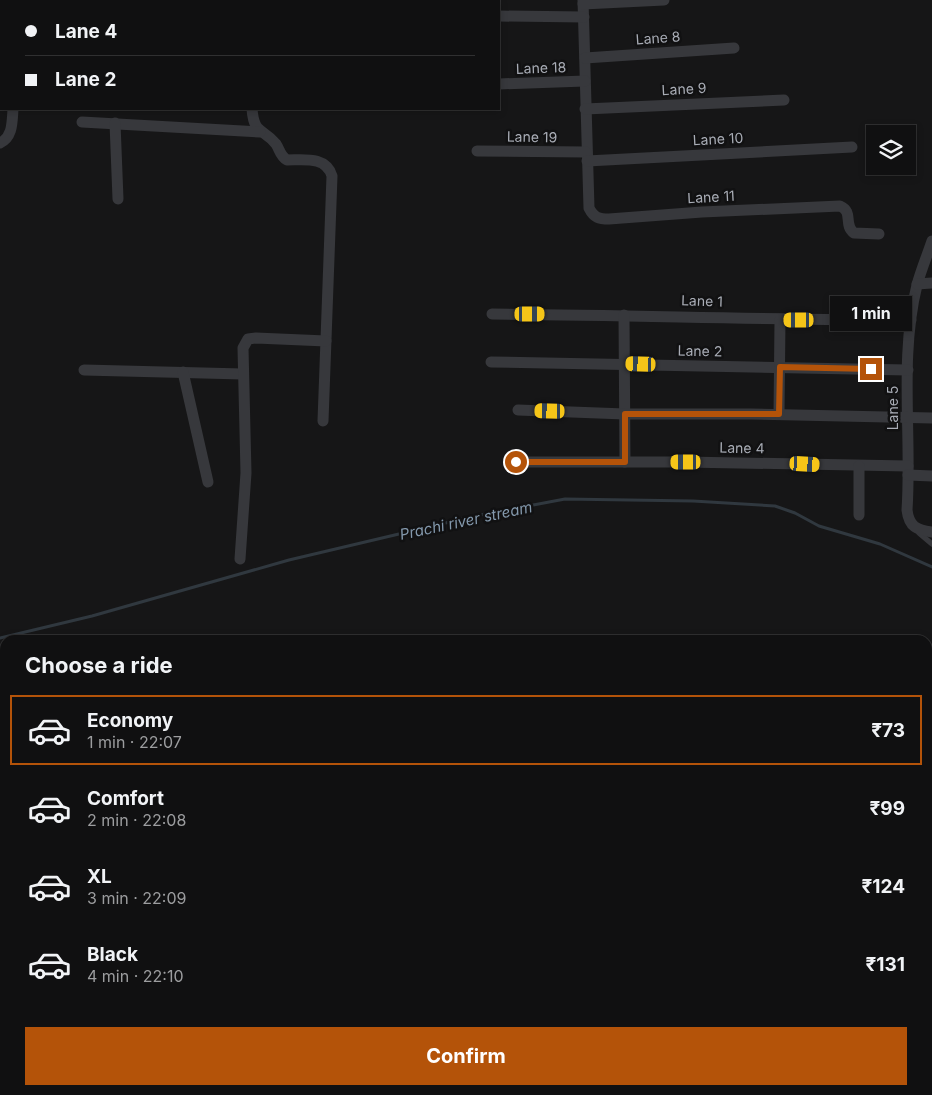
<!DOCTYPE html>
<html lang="en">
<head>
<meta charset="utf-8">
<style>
	body { margin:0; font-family:Inter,sans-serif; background:#19191a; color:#f1f3f6; height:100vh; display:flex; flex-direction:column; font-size:19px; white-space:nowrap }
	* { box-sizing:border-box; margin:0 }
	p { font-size:16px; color:#9c9d9f }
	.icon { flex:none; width:28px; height:28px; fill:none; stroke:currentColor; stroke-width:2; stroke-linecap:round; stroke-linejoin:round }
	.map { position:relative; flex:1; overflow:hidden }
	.sheet { position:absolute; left:0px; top:635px; width:932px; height:460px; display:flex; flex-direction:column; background:#101011; border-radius:15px 15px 0 0; box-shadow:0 2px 8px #0003,0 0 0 1px #303031 }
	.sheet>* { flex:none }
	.top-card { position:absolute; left:0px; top:0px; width:500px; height:110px; box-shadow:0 2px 8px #0003,0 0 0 1px #303031; display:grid; align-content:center; height:110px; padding:0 25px; background:#101011 }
	.fabs { position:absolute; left:866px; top:125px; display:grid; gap:10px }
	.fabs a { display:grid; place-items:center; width:50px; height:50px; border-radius:0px; background:#101011; box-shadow:0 2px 8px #0003,0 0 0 1px #303031; font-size:25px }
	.end { position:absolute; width:22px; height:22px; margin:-11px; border:6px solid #b45309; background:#fff; box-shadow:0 0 0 2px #fff }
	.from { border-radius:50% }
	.bubble { position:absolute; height:35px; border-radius:0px; background:#101011; box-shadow:0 2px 8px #0003,0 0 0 1px #303031; font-size:16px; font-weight:700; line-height:35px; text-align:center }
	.car { position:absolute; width:15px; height:30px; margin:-15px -8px; border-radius:6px; box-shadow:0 0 4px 1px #0007; background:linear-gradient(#f5c518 24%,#345 0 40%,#f5c518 0 76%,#345 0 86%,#f5c518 0) }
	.top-card b { display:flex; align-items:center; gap:18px; height:48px; font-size:19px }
	.top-card b+b { border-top:1px solid #303031 }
	.top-card i { width:12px; height:12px; background:#f1f3f6 }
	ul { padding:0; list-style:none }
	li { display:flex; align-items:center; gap:15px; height:70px; margin:0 10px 8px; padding:0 15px; border:2px solid transparent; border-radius:0px }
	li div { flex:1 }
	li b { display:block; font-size:19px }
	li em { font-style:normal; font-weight:700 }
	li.on { border-color:#b45309 }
	li>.icon { width:45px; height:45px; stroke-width:1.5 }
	h2 { padding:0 25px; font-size:22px; line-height:60px }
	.action { display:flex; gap:10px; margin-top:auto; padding:10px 25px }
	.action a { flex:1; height:58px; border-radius:0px; background:#b45309; color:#fff; font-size:20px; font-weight:700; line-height:58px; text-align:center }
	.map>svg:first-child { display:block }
</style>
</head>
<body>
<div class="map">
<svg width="932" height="1095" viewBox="0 0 932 1095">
	<rect width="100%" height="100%" fill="#161617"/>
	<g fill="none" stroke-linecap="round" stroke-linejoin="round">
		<path stroke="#30383f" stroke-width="3" d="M0,638L92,616L289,560L475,516L565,499L693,501L775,506L795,513L819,526L880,544L932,567"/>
		<path stroke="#37383c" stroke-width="5.5" d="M919,533L932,544"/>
		<g stroke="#37383c" stroke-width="11">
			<path d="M583,0L589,208C594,218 599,219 609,219L702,212L840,206C854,212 843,225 854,233L879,234"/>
			<path d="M258,1V0"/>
			<path d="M583,4L664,0"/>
			<path d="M499,16L584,17"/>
			<path d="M0,38H1"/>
			<path d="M585,58L734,48"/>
			<path d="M499,84L585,81"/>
			<path d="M252,109C254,135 263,128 276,144C280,150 280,156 287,160C304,160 326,156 332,176L323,421"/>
			<path d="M585,109L784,100"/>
			<path d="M82,122L260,132"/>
			<path d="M115,123L118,199"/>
			<path d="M0,143C13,137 12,122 13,109"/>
			<path d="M477,151L586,152"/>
			<path d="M587,161L852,147"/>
			<path d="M932,241C927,256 921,270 917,285C899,357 912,437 907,510C909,527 917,530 932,532"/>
			<path d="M917,284L932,283"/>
			<path d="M492,314C632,315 772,320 911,320"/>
			<path d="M624,315L625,462"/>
			<path d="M491,362L908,370"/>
			<path d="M84,370L243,374"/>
			<path d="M183,372L208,482"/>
			<path d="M518,410L625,414H751L932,418"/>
			<path d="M779,414L780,320"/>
			<path d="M516,462H686L908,466"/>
			<path d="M908,475L932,476"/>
			<path d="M859,515V466"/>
			<path d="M240,559L246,473L243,348L248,339L256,338L326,341"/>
			<path d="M0,663L5,661"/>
			<path d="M0,962L5,964"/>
			<path d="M291,1090L302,1095"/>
			<path d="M401,1090L418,1095"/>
			<path d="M358,1095L363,1090"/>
			<path d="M535,1095L536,1090"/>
			<path d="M606,1095L607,1090"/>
			<path d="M729,1095L730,1090"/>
			<path d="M797,1095L798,1090"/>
		</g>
	</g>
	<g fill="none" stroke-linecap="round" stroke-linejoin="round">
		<path stroke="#b45309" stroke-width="6" d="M516,462H625V414H779L780,367L871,369"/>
	</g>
	<g text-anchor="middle" stroke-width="5" stroke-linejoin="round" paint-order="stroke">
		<g font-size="14" fill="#a9adb6" stroke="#111112">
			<text transform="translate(658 38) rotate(-4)" y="5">Lane 8</text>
			<text transform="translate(541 68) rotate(-2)" y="5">Lane 18</text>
			<text transform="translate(684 89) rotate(-3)" y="5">Lane 9</text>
			<text transform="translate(532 137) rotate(1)" y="5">Lane 19</text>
			<text transform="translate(718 139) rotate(-3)" y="5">Lane 10</text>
			<text transform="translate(711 197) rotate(-3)" y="5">Lane 11</text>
			<text transform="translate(702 301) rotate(2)" y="5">Lane 1</text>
			<text transform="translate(700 351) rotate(1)" y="5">Lane 2</text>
			<text transform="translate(893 408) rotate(-90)" y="5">Lane 5</text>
			<text transform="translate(742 448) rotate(1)" y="5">Lane 4</text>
		</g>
		<g font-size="15" font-style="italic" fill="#8499ad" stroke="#111112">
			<text transform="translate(466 521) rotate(-12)" y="5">Prachi river stream</text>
		</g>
	</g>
</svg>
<div class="fabs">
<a><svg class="icon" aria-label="layers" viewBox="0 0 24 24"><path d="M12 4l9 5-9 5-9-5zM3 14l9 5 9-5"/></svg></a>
</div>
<i class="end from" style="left:516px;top:462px"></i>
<i class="end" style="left:871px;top:369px"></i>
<div class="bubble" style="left:830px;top:296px;width:82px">1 min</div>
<i class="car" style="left:530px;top:314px;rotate:90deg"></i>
<i class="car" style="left:799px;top:320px;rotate:270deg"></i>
<i class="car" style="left:641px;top:364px;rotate:272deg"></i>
<i class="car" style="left:550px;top:411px;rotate:271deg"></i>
<i class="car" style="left:686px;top:462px;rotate:270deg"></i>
<i class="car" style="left:805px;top:464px;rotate:93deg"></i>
<div class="top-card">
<b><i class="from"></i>Lane 4</b>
<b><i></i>Lane 2</b>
</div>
<section class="sheet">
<h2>Choose a ride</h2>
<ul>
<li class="on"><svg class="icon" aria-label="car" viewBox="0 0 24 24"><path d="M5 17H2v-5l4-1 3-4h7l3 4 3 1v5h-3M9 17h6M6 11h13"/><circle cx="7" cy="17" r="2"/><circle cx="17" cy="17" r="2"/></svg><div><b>Economy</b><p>1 min · 22:07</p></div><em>₹73</em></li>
<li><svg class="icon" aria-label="car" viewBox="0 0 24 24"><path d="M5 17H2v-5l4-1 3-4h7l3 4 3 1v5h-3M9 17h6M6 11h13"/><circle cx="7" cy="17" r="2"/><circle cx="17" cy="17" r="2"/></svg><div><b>Comfort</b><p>2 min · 22:08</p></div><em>₹99</em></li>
<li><svg class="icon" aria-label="car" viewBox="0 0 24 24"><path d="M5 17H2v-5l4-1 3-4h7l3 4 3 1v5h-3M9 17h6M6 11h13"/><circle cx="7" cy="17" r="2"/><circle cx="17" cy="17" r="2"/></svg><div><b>XL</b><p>3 min · 22:09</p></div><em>₹124</em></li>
<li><svg class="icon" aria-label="car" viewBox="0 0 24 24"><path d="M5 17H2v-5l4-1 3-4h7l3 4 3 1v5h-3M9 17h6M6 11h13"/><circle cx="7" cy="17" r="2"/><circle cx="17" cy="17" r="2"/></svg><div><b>Black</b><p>4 min · 22:10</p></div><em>₹131</em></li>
</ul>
<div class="action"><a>Confirm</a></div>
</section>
</div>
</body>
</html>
